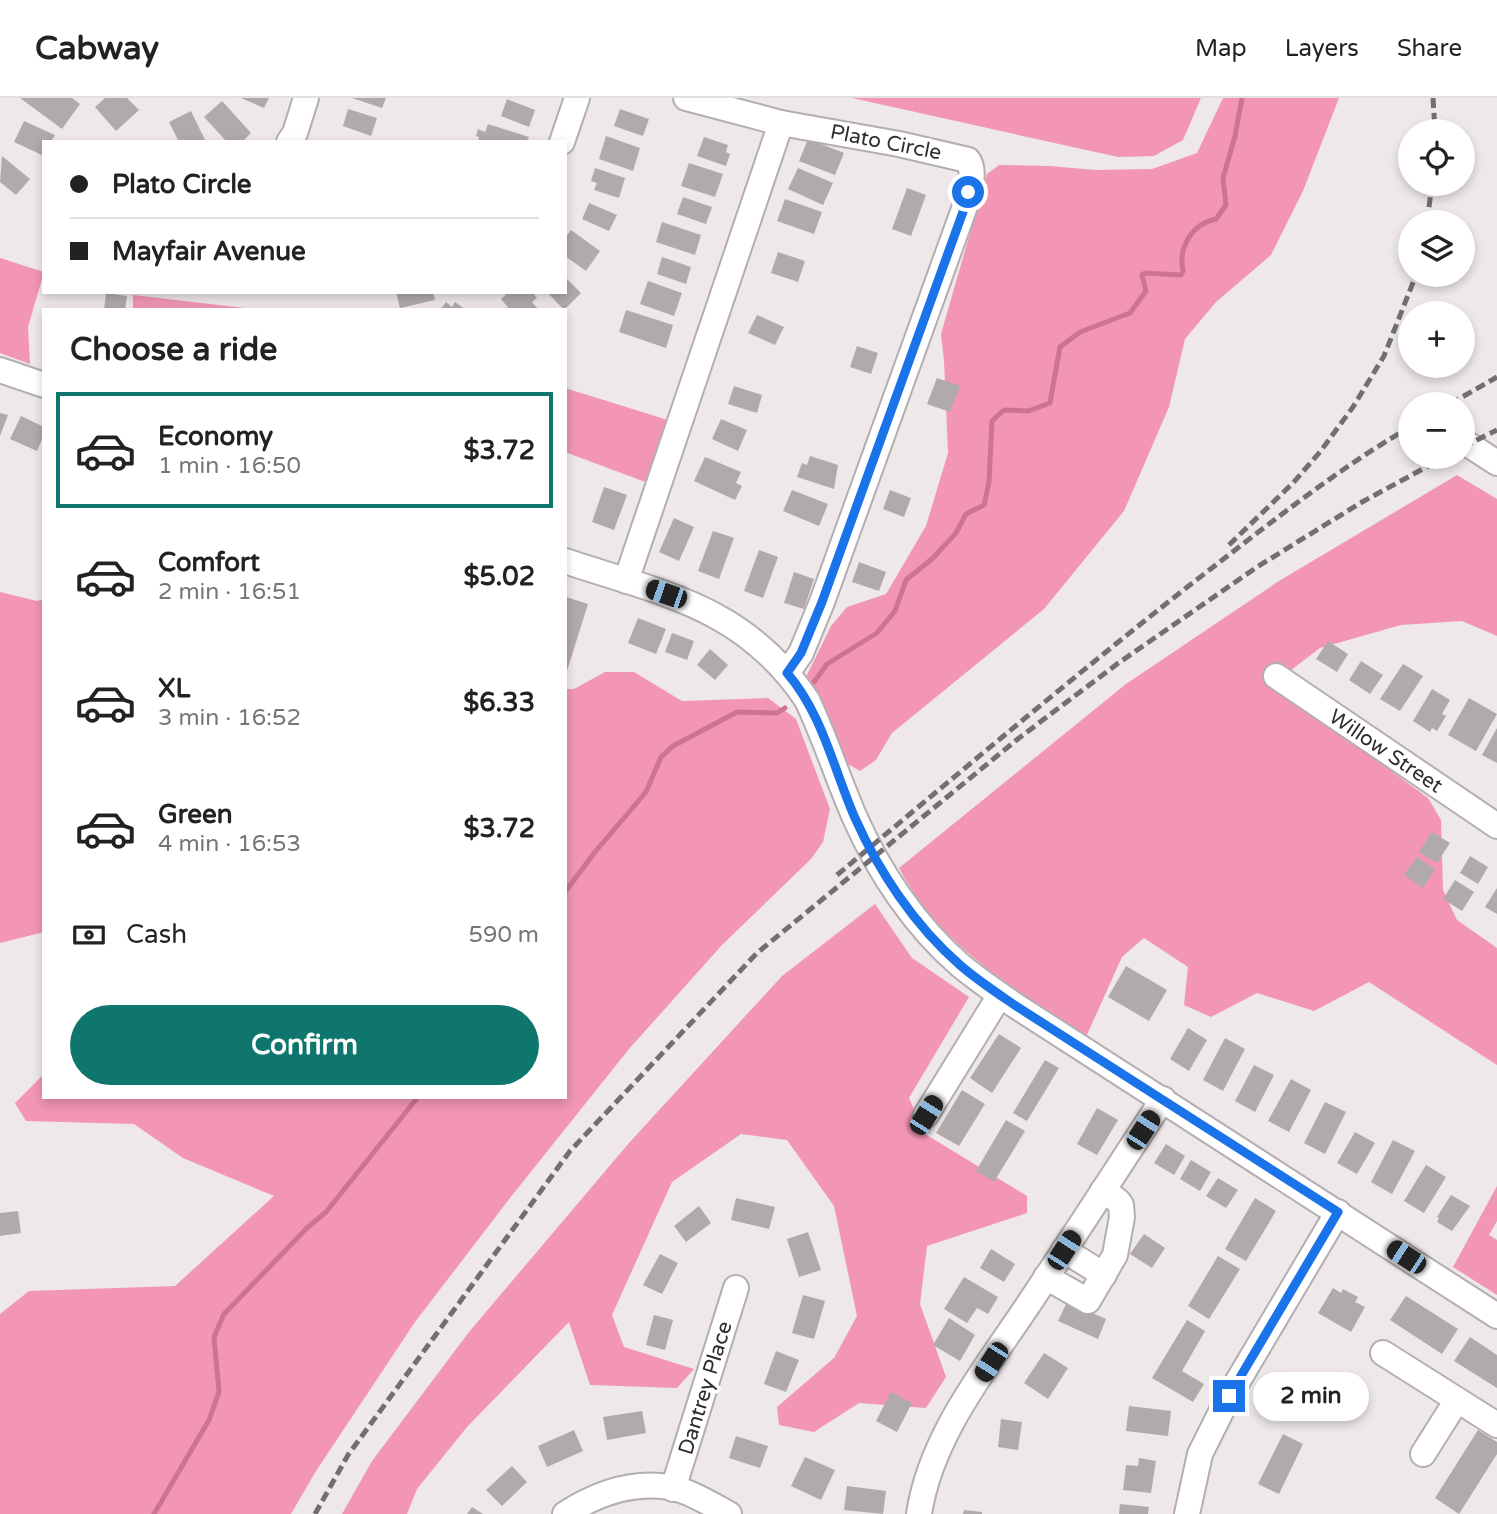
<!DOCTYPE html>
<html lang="en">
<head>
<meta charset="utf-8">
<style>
	body { margin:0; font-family:"Varela Round",sans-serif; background:#f6f6f6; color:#222; height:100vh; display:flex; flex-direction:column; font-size:26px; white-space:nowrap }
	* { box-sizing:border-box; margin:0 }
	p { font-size:23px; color:#767676 }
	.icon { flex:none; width:38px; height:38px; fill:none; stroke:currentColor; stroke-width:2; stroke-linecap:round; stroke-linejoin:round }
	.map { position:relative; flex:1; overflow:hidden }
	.details { position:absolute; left:42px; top:210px; width:525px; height:791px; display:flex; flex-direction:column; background:#fff; border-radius:0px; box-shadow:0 4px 10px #0003 }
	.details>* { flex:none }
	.guide { position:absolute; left:42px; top:42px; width:525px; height:154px; border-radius:0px; box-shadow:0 4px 10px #0003; display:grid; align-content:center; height:154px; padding:0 28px; background:#fff }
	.fabs { position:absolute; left:1398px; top:21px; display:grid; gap:14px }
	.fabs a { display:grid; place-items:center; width:77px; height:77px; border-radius:50%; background:#fff; box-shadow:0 4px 10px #0003; font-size:35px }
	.end { position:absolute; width:32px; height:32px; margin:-16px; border:9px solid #1a73e8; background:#fff; box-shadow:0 0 0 4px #fff }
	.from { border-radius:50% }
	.bubble { position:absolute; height:49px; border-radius:24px; background:#fff; box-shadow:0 4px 10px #0003; font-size:23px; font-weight:700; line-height:49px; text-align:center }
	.car { position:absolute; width:21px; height:42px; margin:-21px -10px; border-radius:9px; box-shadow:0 0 5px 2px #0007; background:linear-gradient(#222 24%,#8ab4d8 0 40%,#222 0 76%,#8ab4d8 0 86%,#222 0) }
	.guide b { display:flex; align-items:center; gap:24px; height:66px; font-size:26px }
	.guide b+b { border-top:2px solid #e0e0e0 }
	.guide i { width:18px; height:18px; background:#222 }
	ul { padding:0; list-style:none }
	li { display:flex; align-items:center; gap:21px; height:116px; margin:0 14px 10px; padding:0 14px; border:4px solid transparent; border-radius:0px }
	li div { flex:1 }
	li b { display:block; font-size:26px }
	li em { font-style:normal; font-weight:700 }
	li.current { border-color:#0f766e }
	li>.icon { width:63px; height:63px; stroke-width:1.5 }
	h2 { padding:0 28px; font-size:32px; line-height:84px }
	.pay { display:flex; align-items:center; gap:18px; height:77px; padding:0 28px; font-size:26px }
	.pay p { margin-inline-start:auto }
	.cta { display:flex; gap:14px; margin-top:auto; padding:14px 28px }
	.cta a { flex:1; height:80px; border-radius:42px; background:#0f766e; color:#fff; font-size:28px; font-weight:700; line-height:80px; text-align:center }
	header { display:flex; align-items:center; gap:42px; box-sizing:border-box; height:98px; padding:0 35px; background:#fff; border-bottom:2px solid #e0e0e0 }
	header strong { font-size:33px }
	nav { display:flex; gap:38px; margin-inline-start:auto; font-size:24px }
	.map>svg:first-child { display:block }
</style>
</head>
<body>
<header>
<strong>Cabway</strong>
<nav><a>Map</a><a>Layers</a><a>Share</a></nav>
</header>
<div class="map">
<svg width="1497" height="1416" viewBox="0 0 1497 1416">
	<rect width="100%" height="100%" fill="#eee8e9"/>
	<g fill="#f296b4">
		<path d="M852,0H1201L1183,42L1154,58L1118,59Z"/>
		<path d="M1223,0H1339L1303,93L1271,157L1216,204L1185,241L1169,309L1124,413L1044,511L892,635L876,662L860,673L848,666L825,615L805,581L831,528L847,509L886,496L926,428L948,355L944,263L941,236L987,76L999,67L1050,68L1095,72L1152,71L1197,55Z"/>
		<path d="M0,160L44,174L28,229L30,266L0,255Z"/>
		<path d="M133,197L253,211L256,212H133Z"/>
		<path d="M565,290L671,323L648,385L565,354Z"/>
		<path d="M1457,377L1497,401V538L1462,523L1401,527L1320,550L1291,572L1286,596L1428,700L1441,722L1443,792L1457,822L1497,850V967L1369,884L1314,913L1257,895L1211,919L1184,907L1188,869L1144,840L1122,859L1086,939C1015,890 940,849 899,770L1126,586L1279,483Z"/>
		<path d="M0,494L37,503L44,501V834L0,845Z"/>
		<path d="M605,574H634L682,603L768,600L796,621L830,711L823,744L811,761L722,847L629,951L510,1100L415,1224L316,1373L291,1416H0V1216L29,1193L175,1188L274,1098L183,1060L134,1026L26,1023L15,1005L44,976V999H565V591H574Z"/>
		<path d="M875,806L912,860L969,899L909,1000L925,1036L1027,1098V1115L927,1148L920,1206L946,1279L926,1310L859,1305L814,1334L779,1327L777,1309L834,1260L857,1218L834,1108L787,1042L741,1036L672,1084L612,1217L624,1249L694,1271L677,1290L590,1287L569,1224L467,1329L417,1391L407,1416H342L372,1363L469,1234L629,1045L782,878Z"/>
		<path d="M1497,1088V1123L1489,1137L1497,1142V1197L1453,1169Z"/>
	</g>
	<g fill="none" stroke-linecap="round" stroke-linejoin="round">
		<g stroke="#cd7492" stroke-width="5">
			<path d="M814,584L827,566L877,535L895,513L906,482L933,460L956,435L966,416L984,407L989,384L992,323L1004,312L1028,313L1050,305L1060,249L1080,234L1130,215L1146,193L1142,177L1145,175L1181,177L1183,173C1178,149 1192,126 1216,121L1226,107L1223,80L1235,38L1242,0"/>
			<path d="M565,794L595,754L646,694L661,659L673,648L737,614L777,615L785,610"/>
			<path d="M154,1416L209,1322L219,1294L214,1239L224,1216L307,1130L326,1114L418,999"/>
		</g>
	</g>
	<g fill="#b0aaab">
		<path d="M20,0H72L80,6L62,31Z"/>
		<path d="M105,0H127L139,12L116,33L95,9Z"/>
		<path d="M241,0H269L264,10Z"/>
		<path d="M352,0H386L382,10Z"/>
		<path d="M507,1L535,12L529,29L501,18Z"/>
		<path d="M222,3L251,35L242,44H227L204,19Z"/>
		<path d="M348,11L377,20L371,38L343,28Z"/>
		<path d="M620,11L649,21L643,38L614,28Z"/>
		<path d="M191,13L206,44H179L169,24Z"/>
		<path d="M24,23L55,37L51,44H44V58L14,44Z"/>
		<path d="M488,26L529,39L527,44H478L479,39L476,38L478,31L485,34Z"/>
		<path d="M606,38L640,50L633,73L599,61Z"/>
		<path d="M704,39L728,47L726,54L730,56L726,68L697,58Z"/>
		<path d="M808,41L844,55L835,77L799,63Z"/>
		<path d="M2,58L30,81L16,97L0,84Z"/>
		<path d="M689,65L723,76L715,99L681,88Z"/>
		<path d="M595,70L625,80L619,100L594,92L597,85L591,83Z"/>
		<path d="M798,70L833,85L823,107L788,91Z"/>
		<path d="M907,90L926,97L911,138L892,131Z"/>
		<path d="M683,99L712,109L706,126L677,116Z"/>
		<path d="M785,101L822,114L814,136L777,123Z"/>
		<path d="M589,105L617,117L609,133L582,121Z"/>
		<path d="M662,124L701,137L695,157L656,144Z"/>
		<path d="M571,132L600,153L586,173L565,158V140Z"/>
		<path d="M778,154L805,163L798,184L771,175Z"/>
		<path d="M662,159L691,169L686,186L657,176Z"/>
		<path d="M565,179L581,195L564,212L547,194H565Z"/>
		<path d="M648,183L682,195L674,218L640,206Z"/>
		<path d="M396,194H433L435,202L400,210Z"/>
		<path d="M509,194H532L537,200L532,204L539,212H510L501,201Z"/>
		<path d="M106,195L127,198L125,212H104Z"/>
		<path d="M446,204L452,209L455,204L466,212H440Z"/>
		<path d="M626,212L673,227L666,250L619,234Z"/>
		<path d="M757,217L784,229L775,247L748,235Z"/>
		<path d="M857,248L878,255L871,276L850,269Z"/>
		<path d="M937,280L960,288L950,314L927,306Z"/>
		<path d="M734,288L762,297L757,315L728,306Z"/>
		<path d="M0,315L8,317L0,338Z"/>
		<path d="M21,318L44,329V337L37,353L10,341Z"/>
		<path d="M721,321L747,332L738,353L712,341Z"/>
		<path d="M810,358L838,367L834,391L797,379L802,365L807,367Z"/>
		<path d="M705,359L741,374L736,385L742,388L735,402L694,383Z"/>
		<path d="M604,389L627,397L614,432L592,424Z"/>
		<path d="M792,392L828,406L819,428L783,413Z"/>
		<path d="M890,392L911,400L904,419L883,411Z"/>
		<path d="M674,420L694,429L679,463L659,454Z"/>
		<path d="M713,433L734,440L719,481L698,473Z"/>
		<path d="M759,452L778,459L763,500L744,493Z"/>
		<path d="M859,464L886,474L879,493L852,484Z"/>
		<path d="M794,474L814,481L804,511L784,505Z"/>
		<path d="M566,499L588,506L566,576L565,501Z"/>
		<path d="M638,520L666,531L656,556L628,545Z"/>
		<path d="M672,535L694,543L687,562L665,554Z"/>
		<path d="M1328,543L1348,556L1337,574L1316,561Z"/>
		<path d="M710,551L728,567L715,582L697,567Z"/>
		<path d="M1361,563L1383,577L1370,596L1349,582Z"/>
		<path d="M1403,566L1423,578L1400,613L1380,601Z"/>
		<path d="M1432,591L1450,602L1442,616L1446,618L1437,633L1432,630L1430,634L1413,623Z"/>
		<path d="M1469,600L1497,616L1476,653L1448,637Z"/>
		<path d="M1497,630V665L1482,657Z"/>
		<path d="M1432,734L1450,745L1437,765L1419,754Z"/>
		<path d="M1470,758L1488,769L1478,786L1460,775Z"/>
		<path d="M1417,759L1435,771L1423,790L1404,777Z"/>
		<path d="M1455,782L1474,794L1462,813L1443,801Z"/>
		<path d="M1497,790V816L1485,809Z"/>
		<path d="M1126,868L1167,892L1149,923L1108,899Z"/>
		<path d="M1188,930L1207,942L1189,973L1170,961Z"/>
		<path d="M999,936L1021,950L992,995L970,980Z"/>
		<path d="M1225,940L1245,951L1223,993L1203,982Z"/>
		<path d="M1045,962L1059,970L1027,1023L1013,1015Z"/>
		<path d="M1254,967L1274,977L1255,1014L1235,1003Z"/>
		<path d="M1291,981L1311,992L1289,1034L1268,1023Z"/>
		<path d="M962,992L985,1006L959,1048L936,1035Z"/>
		<path d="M1325,1004L1346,1014L1325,1056L1304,1045Z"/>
		<path d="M1097,1010L1118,1022L1097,1057L1077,1046Z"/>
		<path d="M1006,1022L1025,1033L994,1084L976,1073Z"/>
		<path d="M1355,1034L1375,1045L1357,1076L1337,1065Z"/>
		<path d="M1393,1042L1415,1053L1392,1096L1371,1084Z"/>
		<path d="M1166,1046L1185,1058L1174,1077L1154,1065Z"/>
		<path d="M1191,1062L1211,1074L1200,1093L1180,1081Z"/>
		<path d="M1426,1067L1446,1079L1424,1115L1404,1103Z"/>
		<path d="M1218,1080L1238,1092L1226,1110L1206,1098Z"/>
		<path d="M1451,1097L1470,1108L1452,1133L1437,1124L1439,1120L1437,1119Z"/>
		<path d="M736,1100L775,1109L769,1131L731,1122Z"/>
		<path d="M1255,1100L1276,1113L1246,1163L1225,1151Z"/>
		<path d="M699,1108L711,1125L686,1144L674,1128Z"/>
		<path d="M18,1113L21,1135L0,1138V1115Z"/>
		<path d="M808,1134L821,1172L799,1179L787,1141Z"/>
		<path d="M1144,1136L1165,1150L1152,1170L1130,1156Z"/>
		<path d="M991,1151L1015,1166L1004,1184L980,1170Z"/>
		<path d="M660,1156L678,1165L662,1196L643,1187Z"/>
		<path d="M1218,1158L1240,1171L1209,1221L1188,1208Z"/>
		<path d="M964,1179L998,1199L988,1216L977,1210L967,1225L944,1211Z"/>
		<path d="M1333,1190L1341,1195L1343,1191L1358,1199L1355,1204L1365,1209L1351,1234L1318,1215Z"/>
		<path d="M803,1197L825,1203L814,1241L792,1235Z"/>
		<path d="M1406,1198L1458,1231L1442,1256L1390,1222Z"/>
		<path d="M1067,1204L1106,1221L1098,1241L1058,1223Z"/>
		<path d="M654,1217L673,1222L665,1252L646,1247Z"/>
		<path d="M949,1220L975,1237L960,1263L933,1247Z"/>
		<path d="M1187,1222L1205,1233L1182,1273L1204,1286L1193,1304L1152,1280Z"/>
		<path d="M1470,1239L1497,1257V1290L1454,1263Z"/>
		<path d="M776,1253L799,1262L786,1294L764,1286Z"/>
		<path d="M1044,1255L1068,1270L1048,1301L1024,1285Z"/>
		<path d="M891,1294L912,1305L897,1334L876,1323Z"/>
		<path d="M1129,1308L1171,1313L1168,1338L1126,1333Z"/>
		<path d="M642,1313L646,1335L607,1342L603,1319Z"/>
		<path d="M1001,1321L1022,1324L1018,1352L998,1349Z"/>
		<path d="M574,1332L583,1353L547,1369L538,1348Z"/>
		<path d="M1478,1332L1497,1344V1356L1459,1416L1435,1400Z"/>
		<path d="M1283,1336L1303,1346L1279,1396L1258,1386Z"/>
		<path d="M736,1338L768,1348L760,1370L729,1360Z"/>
		<path d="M805,1359L835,1372L821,1402L791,1388Z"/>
		<path d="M1139,1360L1156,1363L1151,1395L1123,1392L1126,1367L1138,1368Z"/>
		<path d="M512,1368L527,1384L502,1408L486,1392Z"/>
		<path d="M847,1388L886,1393L883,1416L844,1412Z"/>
		<path d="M1120,1406L1149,1409L1148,1416H1119Z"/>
		<path d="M472,1409L483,1416H467Z"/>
		<path d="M964,1412L982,1414V1416H963Z"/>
	</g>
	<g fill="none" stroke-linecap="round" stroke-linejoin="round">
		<g stroke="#b4aeb0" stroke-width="28">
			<g id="minor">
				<path d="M686,0L781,25"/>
				<path d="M289,44L295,35L306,0"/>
				<path d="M562,44L577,0"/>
				<path d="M0,272L44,287"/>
				<path d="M1463,343L1497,365"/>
				<path d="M565,463C664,496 745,509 807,602C825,640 838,681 855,720C879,774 915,828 960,867C978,882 997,895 1016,908L1497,1218"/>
				<path d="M626,483L781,25L899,46L968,62C977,75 967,97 964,111L822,504L801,555L787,575"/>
				<path d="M1276,578L1497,728"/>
				<path d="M926,1017L1000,897"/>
				<path d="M1064,1152L1104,1177"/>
				<path d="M1046,1179L1088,1203L1115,1157L1122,1119L1121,1107L1118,1103L1103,1092"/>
				<path d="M1383,1255L1497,1327"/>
				<path d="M1423,1356L1457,1302"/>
				<path d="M673,1391L736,1190"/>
				<path d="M565,1416C596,1396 631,1383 669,1389C690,1393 710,1406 729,1416"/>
				<path d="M919,1416C931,1336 988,1268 1032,1201C1076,1135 1119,1068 1163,1001"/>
				<path d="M1187,1416L1200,1356L1229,1298L1338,1114"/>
			</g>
		</g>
		<use href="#minor" stroke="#fff" stroke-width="24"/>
		<g stroke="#736f70" stroke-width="5" stroke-dasharray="10 5" stroke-linecap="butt">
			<path d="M1433,0L1435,33"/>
			<path d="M1427,124L1432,86"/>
			<path d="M1450,306L1497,279"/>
			<path d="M1463,349L1497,332"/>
			<path d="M1229,447L1293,385L1320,354L1353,309L1384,258L1416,177"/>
			<path d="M837,777C953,680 1068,583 1186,490C1259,434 1331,375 1410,329"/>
			<path d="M315,1416L348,1357L570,1053L757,855L1019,640L1117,566L1257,469L1362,404L1445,359"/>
		</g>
	</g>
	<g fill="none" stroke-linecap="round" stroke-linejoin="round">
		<path stroke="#1a73e8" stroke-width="9" d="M968,94L964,111L822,504L801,555L787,575C822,615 834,672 855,720C879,774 915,828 960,867C977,882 997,895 1016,908L1338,1114L1229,1298"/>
	</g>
	<g text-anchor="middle" stroke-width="7" stroke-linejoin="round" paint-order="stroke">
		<g font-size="21" fill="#2e2c2c" stroke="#fff">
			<text transform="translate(886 44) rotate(11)" y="7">Plato Circle</text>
			<text transform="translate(1386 653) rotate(34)" y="7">Willow Street</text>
			<text transform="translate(705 1290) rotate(-73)" y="7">Dantrey Place</text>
		</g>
	</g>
</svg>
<div class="fabs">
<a><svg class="icon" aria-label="locate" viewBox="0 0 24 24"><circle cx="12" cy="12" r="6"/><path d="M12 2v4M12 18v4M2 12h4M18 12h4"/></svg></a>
<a><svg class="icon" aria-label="layers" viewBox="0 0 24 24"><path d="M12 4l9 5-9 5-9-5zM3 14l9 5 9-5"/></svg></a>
<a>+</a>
<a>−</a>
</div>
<i class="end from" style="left:968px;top:94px"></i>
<i class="end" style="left:1229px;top:1298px"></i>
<div class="bubble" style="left:1253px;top:1274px;width:116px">2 min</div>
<i class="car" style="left:666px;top:496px;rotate:289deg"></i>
<i class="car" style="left:926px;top:1017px;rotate:32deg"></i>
<i class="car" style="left:1143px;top:1032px;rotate:33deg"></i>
<i class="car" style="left:1064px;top:1152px;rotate:33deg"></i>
<i class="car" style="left:1406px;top:1159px;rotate:303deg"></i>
<i class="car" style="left:991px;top:1264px;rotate:213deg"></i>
<div class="guide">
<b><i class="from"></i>Plato Circle</b>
<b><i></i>Mayfair Avenue</b>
</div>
<section class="details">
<h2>Choose a ride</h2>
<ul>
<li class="current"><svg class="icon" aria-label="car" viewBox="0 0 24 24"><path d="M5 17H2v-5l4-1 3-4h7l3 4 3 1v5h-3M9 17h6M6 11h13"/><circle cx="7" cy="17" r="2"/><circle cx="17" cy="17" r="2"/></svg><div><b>Economy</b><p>1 min · 16:50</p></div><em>$3.72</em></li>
<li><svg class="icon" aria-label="car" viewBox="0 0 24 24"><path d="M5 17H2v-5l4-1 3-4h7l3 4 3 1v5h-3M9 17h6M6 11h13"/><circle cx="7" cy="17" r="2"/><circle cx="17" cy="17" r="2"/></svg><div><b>Comfort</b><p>2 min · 16:51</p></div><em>$5.02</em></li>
<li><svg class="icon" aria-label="car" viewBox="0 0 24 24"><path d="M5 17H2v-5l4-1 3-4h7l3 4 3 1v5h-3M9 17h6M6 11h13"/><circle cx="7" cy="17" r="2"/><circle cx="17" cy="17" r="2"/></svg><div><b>XL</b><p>3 min · 16:52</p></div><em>$6.33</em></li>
<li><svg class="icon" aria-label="car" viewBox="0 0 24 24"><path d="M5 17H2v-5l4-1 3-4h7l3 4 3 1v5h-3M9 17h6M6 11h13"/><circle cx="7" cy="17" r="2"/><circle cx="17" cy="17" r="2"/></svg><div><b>Green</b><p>4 min · 16:53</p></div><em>$3.72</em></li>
</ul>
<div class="pay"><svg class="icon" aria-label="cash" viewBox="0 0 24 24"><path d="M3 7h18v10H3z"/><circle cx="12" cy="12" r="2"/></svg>Cash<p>590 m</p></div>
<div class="cta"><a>Confirm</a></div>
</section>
</div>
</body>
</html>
